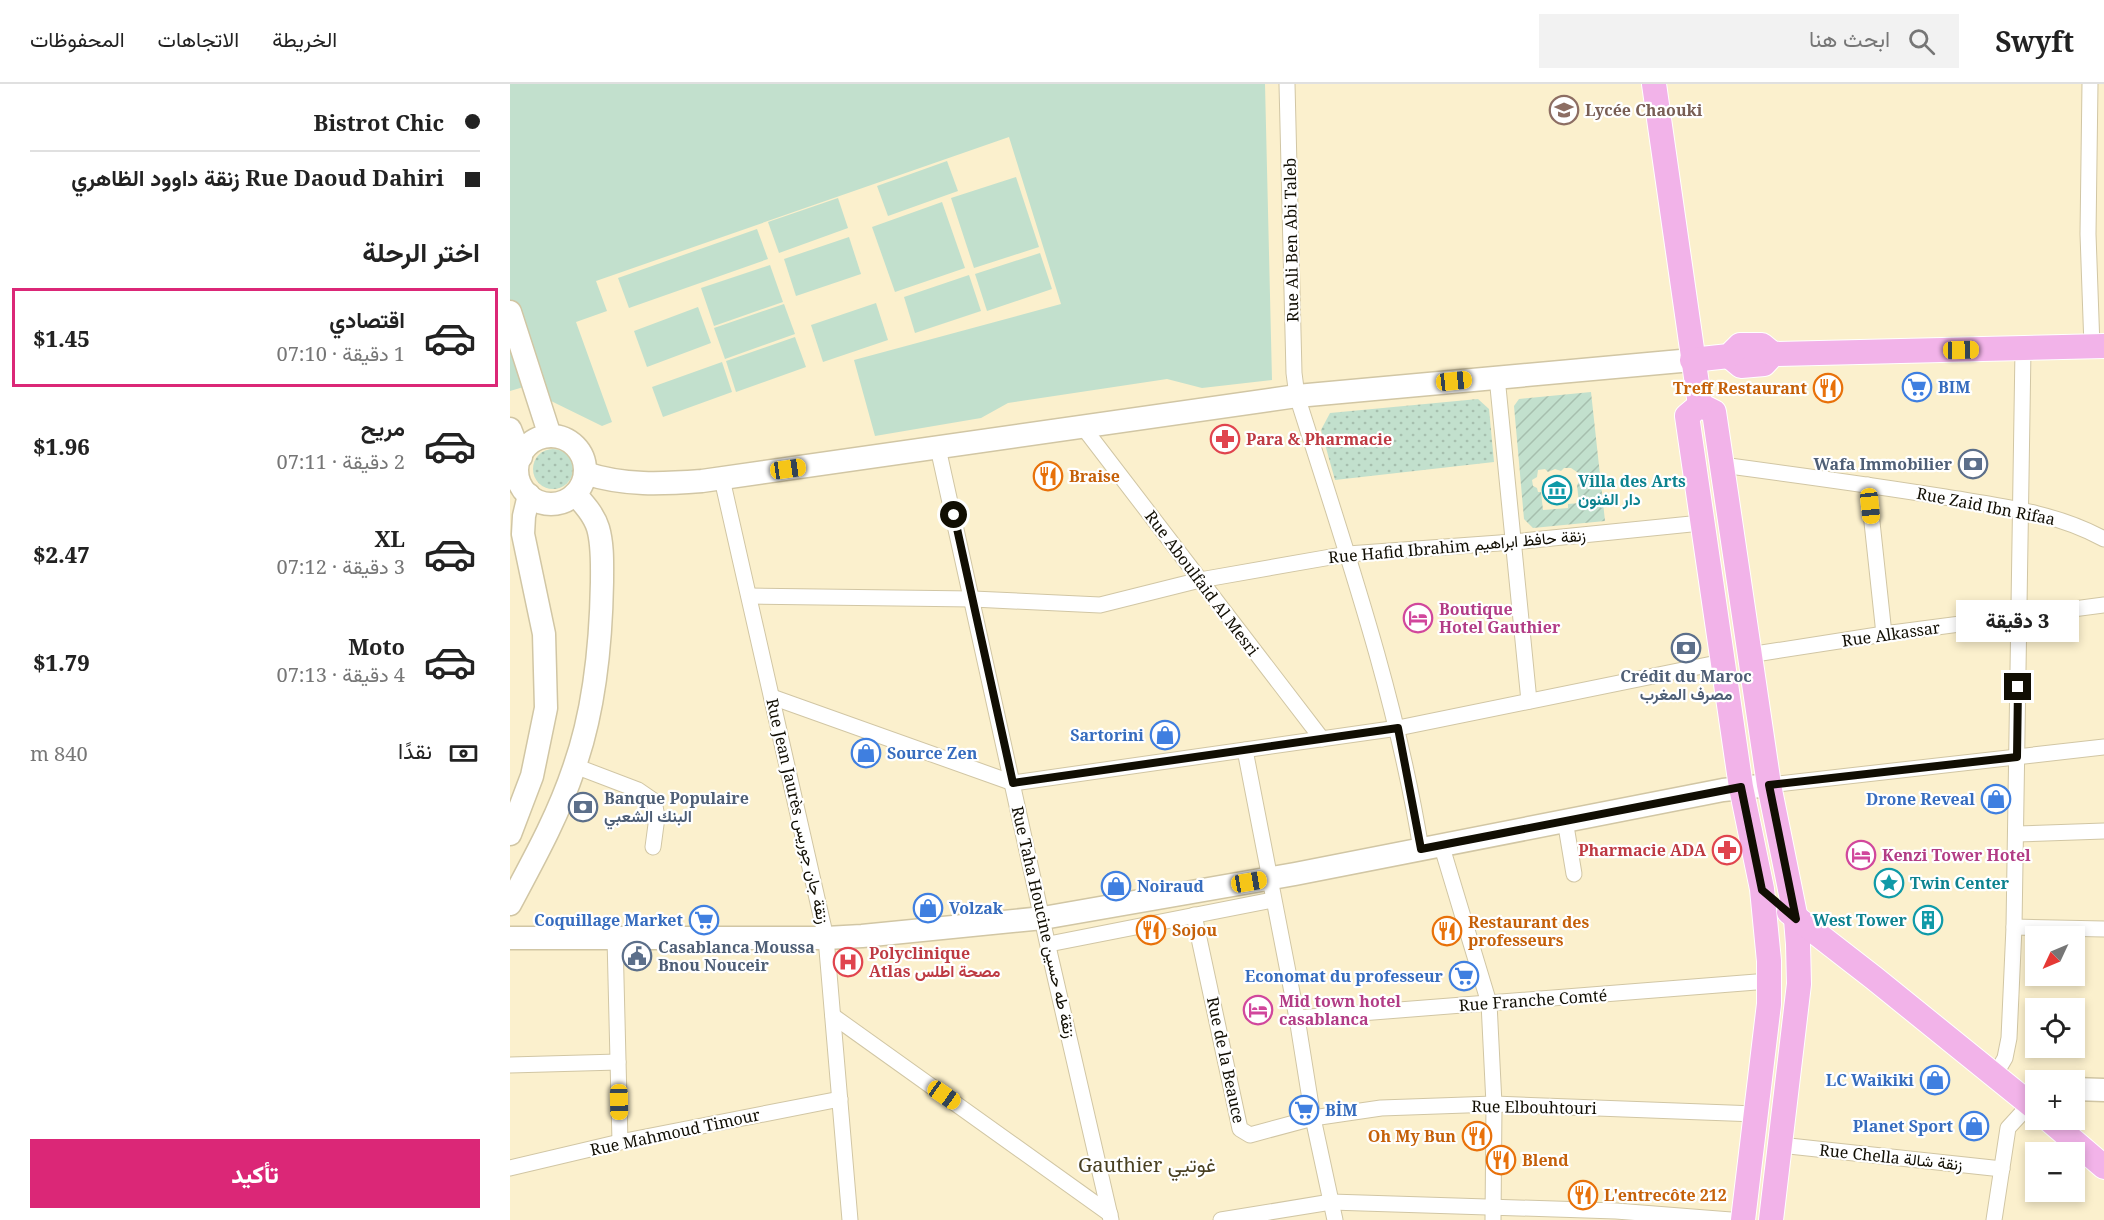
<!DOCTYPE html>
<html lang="ar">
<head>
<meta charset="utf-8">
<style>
	body { margin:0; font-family:"Noto Serif",Vazirmatn,serif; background:#f2f2f2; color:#222; direction:rtl; height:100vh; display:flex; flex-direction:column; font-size:22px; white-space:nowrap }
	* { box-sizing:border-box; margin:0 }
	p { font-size:20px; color:#767676 }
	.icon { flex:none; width:33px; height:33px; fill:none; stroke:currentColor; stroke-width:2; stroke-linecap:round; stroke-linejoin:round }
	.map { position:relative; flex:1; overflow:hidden; direction:ltr }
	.side { display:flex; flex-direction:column; background:#fff; width:510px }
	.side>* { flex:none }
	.hud { display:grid; align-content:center; height:132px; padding:0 30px; background:#fff }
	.needle { width:39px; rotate:226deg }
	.fabs { position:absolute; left:1515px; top:842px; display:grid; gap:12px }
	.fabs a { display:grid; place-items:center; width:60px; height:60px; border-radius:0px; background:#fff; box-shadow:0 3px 9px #0003; font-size:30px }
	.end { position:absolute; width:27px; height:27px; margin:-14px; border:8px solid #110e03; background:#fff; box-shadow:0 0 0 3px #fff }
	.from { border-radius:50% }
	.bubble { position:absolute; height:42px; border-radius:0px; background:#fff; box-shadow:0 3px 9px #0003; font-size:20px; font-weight:800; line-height:42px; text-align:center; direction:rtl }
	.car { position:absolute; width:18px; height:36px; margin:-18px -9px; border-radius:8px; box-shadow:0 0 4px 2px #0007; background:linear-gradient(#f5c518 24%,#345 0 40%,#f5c518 0 76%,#345 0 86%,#f5c518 0) }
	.hud b { display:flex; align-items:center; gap:21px; height:57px; font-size:22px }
	.hud b+b { border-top:2px solid #e0e0e0 }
	.hud i { width:15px; height:15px; background:#222 }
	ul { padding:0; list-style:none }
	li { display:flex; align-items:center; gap:18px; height:99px; margin:0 12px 9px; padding:0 18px; border:3px solid transparent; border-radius:0px }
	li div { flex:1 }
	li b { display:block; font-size:22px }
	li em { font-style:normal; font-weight:800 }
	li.selected { border-color:#db2777 }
	li>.icon { width:54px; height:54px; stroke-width:1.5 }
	h2 { padding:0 30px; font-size:27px; line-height:72px }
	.pay { display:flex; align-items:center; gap:15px; height:66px; padding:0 30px; font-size:22px }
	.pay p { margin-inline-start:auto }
	.button { display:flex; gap:12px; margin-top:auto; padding:12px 30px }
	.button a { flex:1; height:69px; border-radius:0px; background:#db2777; color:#fff; font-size:24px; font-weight:800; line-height:69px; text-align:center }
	header { display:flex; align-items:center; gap:36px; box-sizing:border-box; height:84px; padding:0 30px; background:#fff; border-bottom:2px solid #e0e0e0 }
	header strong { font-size:28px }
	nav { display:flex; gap:33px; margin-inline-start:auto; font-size:21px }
	.search { width:420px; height:54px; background:#f2f2f2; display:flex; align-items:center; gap:15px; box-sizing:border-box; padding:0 21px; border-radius:0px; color:#767676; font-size:22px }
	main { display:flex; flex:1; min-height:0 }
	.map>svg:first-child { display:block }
</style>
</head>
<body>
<header>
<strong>Swyft</strong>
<div class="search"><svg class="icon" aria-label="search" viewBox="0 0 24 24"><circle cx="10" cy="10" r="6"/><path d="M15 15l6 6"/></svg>ابحث هنا</div>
<nav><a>الخريطة</a><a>الاتجاهات</a><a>المحفوظات</a></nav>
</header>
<main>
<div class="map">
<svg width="1594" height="1136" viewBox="0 0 1594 1136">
	<defs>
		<pattern id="grass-dots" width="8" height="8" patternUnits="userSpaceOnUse" patternTransform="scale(1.5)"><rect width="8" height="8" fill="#c2e0cd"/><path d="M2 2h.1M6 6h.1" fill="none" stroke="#a6bfae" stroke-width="1.8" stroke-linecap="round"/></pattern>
		<pattern id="garden-furrows" width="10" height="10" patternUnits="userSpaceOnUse" patternTransform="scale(1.5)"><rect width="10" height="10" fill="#c2e0cd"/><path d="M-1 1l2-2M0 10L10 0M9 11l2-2" fill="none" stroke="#a6bfae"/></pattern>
	</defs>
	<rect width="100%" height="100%" fill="#fbf0cd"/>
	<g fill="url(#grass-dots)">
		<path d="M968,315L979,325L984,378L825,396L811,346L820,329Z"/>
		<circle cx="43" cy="385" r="20"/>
	</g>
	<g fill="#c2e0cd">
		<path d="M0,0H755L762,296L692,304L657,295L498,319L471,334L365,352L344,276L551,220L499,53L86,197L97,227L66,238L102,338L92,342L41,317L34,297L0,307Z"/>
		<path d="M437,77L448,107L378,132L367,102Z"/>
		<path d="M506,93L529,163L464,184L441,114Z"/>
		<path d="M328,114L338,144L269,169L258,138Z"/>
		<path d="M432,118L455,184L385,208L362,143Z"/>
		<path d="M247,145L258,175L119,224L108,194Z"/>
		<path d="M339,153L351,190L286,212L274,175Z"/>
		<path d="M530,169L542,205L477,227L465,190Z"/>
		<path d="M260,181L273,218L204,242L191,204Z"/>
		<path d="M459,191L471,227L405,249L394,213Z"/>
		<path d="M366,219L378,256L313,278L301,241Z"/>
		<path d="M274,220L285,250L215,275L204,244Z"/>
		<path d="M188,223L201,259L137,283L124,247Z"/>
		<path d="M285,253L296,283L226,308L216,277Z"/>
		<path d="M212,278L222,308L153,333L142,303Z"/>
	</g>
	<path fill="url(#garden-furrows)" fill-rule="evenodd" d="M1081,308L1095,437L1023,444L1014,435L1004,322L1009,315ZM1054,384H1061L1070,390V397L1067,401L1069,419L1058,420V424L1033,426L1031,408H1028L1027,404L1023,402L1022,396L1027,393L1028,386L1035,385L1038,388L1045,385L1051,387Z"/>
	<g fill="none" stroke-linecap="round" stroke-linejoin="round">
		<g stroke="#d1c6a4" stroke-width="17">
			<g id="street">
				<path d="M777,0L784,289L787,312C834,461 886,610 911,765"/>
				<path d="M1580,0L1578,150L1582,263"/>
				<path d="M987,293L1019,617"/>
				<path d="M573,343L812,655"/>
				<path d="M428,364L540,871L601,1136"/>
				<path d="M1212,381C1287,391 1361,401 1435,413C1489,422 1545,428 1594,455"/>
				<path d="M212,395L316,854L340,1136"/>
				<path d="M1358,401L1374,550"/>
				<path d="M239,512L463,515L590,521L690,496L838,470L1003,458L1191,439"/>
				<path d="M1239,571L1374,550L1594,521"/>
				<path d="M262,613L503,699L888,644L1212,578"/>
				<path d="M735,666L787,934L803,1034L825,1136"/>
				<path d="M65,682L128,706L144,717L147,733L143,763"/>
				<path d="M1259,701L1594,663"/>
				<path d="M1055,736L1064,790"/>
				<path d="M1506,750L1594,747"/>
				<path d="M931,760L979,919L984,1020L983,1136"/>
				<path d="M684,831L730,1045L740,1051L803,1034L871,1024L984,1020L1246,1030"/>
				<path d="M1504,843L1594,845"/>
				<path d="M105,854L110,1058"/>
				<path d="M539,860L762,816"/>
				<path d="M323,932L600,1130"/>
				<path d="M787,934L1259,897"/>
				<path d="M0,981L108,978"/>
				<path d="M1485,991L1495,974L1499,954L1504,843L1513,265"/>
				<path d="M1270,1061L1492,1085"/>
				<path d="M0,1084L110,1058L330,1015"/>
				<path d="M711,1136L821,1118L1106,1127L1221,1136"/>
				<path d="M1484,1136L1498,1044L1520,1020"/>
			</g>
		</g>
		<g stroke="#d1c6a4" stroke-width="25">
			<g id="secondary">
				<path d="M0,228L40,352"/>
				<path d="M0,345L11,373"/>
				<circle cx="41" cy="386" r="34"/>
				<path d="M75,389C114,402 152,400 192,397L787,312L1182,276"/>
				<path d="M0,750L22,692L36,624L34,550L13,450L14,432L19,411"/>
				<path d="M0,820C24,775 48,732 64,684C85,625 91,560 92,498C92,481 93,461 88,444C84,431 74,420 65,410"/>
				<path d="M0,854H316L352,852L533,834L785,790L1213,706L1259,701"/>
				<path d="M1564,1005L1594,1006"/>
			</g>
		</g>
		<g stroke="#fff" stroke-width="26">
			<g id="primary">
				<path d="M1144,0L1190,321"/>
				<path d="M1219,272L1231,282L1254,280L1263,270"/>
				<path d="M1182,276L1219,272L1230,261H1252L1263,270L1594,262"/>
				<path d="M1190,321L1204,328L1259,701L1286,835L1288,860L1289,900L1261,1136"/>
				<path d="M1190,321L1177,332L1231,703L1252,805L1259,877V920L1233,1136"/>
				<path d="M1279,828L1364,894L1526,1025"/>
				<path d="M1538,1035L1594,1083"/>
			</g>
		</g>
		<use href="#street" stroke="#fff" stroke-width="15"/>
		<use href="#secondary" stroke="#fff" stroke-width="22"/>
		<use href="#primary" stroke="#f2b3e9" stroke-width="24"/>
	</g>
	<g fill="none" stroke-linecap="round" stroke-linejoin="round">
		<path stroke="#110e03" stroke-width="8" d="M444,431L503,699L888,644L911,765L1231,703L1252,806L1286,835L1259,701L1507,673L1508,603"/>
	</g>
	<defs>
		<g id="school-ring" transform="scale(1.5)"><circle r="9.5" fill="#fff" stroke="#8d6e63" stroke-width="1.5"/><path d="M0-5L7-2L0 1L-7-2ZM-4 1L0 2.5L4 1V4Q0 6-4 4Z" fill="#8d6e63"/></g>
		<g id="supermarket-ring" transform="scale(1.5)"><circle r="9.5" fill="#fff" stroke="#3f7fe0" stroke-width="1.5"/><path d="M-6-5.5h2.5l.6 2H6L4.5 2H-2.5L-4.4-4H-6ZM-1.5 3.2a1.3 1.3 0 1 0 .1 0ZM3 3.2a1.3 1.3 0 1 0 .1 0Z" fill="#3f7fe0"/></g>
		<g id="restaurant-ring" transform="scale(1.5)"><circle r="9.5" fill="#fff" stroke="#e8710a" stroke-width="1.5"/><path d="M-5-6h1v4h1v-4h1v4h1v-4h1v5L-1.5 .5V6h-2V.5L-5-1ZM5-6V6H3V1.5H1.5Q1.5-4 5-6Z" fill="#e8710a"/></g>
		<g id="pharmacy-ring" transform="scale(1.5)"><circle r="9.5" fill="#fff" stroke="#e0444e" stroke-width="1.5"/><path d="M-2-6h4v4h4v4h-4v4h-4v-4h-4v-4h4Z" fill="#e0444e"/></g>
		<g id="bank-ring" transform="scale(1.5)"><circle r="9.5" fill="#fff" stroke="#5c6f8a" stroke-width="1.5"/><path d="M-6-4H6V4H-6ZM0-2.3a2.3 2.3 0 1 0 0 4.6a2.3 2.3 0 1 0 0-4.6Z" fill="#5c6f8a"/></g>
		<g id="museum-ring" transform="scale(1.5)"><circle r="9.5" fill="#fff" stroke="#0f9aa8" stroke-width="1.5"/><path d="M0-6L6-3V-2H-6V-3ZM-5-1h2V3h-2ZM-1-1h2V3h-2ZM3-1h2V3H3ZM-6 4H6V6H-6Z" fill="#0f9aa8"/></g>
		<g id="hotel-ring" transform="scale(1.5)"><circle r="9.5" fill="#fff" stroke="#d1479c" stroke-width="1.5"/><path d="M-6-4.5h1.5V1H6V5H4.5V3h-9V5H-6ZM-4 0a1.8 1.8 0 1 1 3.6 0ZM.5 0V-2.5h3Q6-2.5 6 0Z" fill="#d1479c"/></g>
		<g id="shop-ring" transform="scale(1.5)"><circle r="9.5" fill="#fff" stroke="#3f7fe0" stroke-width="1.5"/><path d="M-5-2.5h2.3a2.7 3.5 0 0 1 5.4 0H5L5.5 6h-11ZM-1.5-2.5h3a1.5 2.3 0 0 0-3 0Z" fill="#3f7fe0"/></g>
		<g id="sight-ring" transform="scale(1.5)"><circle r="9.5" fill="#fff" stroke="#0f9aa8" stroke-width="1.5"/><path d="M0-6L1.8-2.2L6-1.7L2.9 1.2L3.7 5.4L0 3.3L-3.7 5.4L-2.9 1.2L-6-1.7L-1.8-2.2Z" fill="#0f9aa8"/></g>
		<g id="building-ring" transform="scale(1.5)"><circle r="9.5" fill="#fff" stroke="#0f9aa8" stroke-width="1.5"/><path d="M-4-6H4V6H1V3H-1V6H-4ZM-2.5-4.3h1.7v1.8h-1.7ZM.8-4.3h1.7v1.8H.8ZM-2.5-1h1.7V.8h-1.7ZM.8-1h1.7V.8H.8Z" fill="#0f9aa8"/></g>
		<g id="civic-ring" transform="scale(1.5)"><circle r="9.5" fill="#fff" stroke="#5c6f8a" stroke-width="1.5"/><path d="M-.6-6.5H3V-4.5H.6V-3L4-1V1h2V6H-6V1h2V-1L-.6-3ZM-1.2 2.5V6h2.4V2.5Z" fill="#5c6f8a"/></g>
		<g id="hospital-ring" transform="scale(1.5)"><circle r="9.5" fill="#fff" stroke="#e0444e" stroke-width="1.5"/><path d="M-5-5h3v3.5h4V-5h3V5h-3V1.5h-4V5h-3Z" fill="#e0444e"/></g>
	</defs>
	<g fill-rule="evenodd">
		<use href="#school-ring" x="1054" y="26"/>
		<use href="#supermarket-ring" x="1407" y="303"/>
		<use href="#restaurant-ring" x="1318" y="304"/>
		<use href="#pharmacy-ring" x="715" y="355"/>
		<use href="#bank-ring" x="1463" y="380"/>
		<use href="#restaurant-ring" x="538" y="392"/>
		<use href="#museum-ring" x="1047" y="406"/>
		<use href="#hotel-ring" x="908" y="534"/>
		<use href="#bank-ring" x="1176" y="564"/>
		<use href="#shop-ring" x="655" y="651"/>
		<use href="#shop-ring" x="356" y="669"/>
		<use href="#shop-ring" x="1486" y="715"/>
		<use href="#bank-ring" x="73" y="723"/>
		<use href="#pharmacy-ring" x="1217" y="766"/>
		<use href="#hotel-ring" x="1351" y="771"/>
		<use href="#sight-ring" x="1379" y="799"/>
		<use href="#shop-ring" x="606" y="802"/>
		<use href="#shop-ring" x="418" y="824"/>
		<use href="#supermarket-ring" x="194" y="836"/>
		<use href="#building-ring" x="1418" y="836"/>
		<use href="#restaurant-ring" x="641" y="846"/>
		<use href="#restaurant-ring" x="937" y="847"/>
		<use href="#civic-ring" x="127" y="872"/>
		<use href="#hospital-ring" x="338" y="878"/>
		<use href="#supermarket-ring" x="954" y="892"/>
		<use href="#hotel-ring" x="748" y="926"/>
		<use href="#shop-ring" x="1425" y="996"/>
		<use href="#supermarket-ring" x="794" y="1026"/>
		<use href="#shop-ring" x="1464" y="1042"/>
		<use href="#restaurant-ring" x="967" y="1052"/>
		<use href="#restaurant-ring" x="991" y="1076"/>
		<use href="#restaurant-ring" x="1073" y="1111"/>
	</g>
	<g text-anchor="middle" stroke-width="4.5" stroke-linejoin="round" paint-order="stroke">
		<g font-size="16" font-weight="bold" fill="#785e54" stroke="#fff" text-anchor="start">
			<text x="1075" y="32">Lycée Chaouki</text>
		</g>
		<g font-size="16" fill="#110e03" stroke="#fff">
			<text transform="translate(781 156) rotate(-91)" y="6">Rue Ali Ben Abi Taleb</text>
			<text transform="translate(1476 422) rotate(11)" y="6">Rue Zaid Ibn Rifaa</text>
			<text transform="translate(947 462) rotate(-5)" y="6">Rue Hafid Ibrahim زنقة حافظ ابراهيم</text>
			<text transform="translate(692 499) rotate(53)" y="6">Rue Aboulfaid Al Mesri</text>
			<text transform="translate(1381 550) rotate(-8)" y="6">Rue Alkassar</text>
			<text transform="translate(288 727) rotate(77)" y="6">Rue Jean Jaurès زنقة جان جوريس</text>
			<text transform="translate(534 838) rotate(77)" y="6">Rue Taha Houcine زنقة طه حسين</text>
			<text transform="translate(1023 916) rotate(-4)" y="6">Rue Franche Comté</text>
			<text transform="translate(716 976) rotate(78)" y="6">Rue de la Beauce</text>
			<text transform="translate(1024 1023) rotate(1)" y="6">Rue Elbouhtouri</text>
			<text transform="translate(165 1048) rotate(-12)" y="6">Rue Mahmoud Timour</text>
			<text transform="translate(1381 1073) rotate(6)" y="6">Rue Chella زنقة شالة</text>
		</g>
		<g font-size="16" font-weight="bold" fill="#366cbe" stroke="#fff" text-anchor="end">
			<text x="1428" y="309" text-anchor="start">BIM</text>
			<text x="634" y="657">Sartorini</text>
			<text x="377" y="675" text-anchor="start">Source Zen</text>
			<text x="1465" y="721">Drone Reveal</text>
			<text x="627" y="808" text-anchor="start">Noiraud</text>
			<text x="439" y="830" text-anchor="start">Volzak</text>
			<text x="173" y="842">Coquillage Market</text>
			<text x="933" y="898">Economat du professeur</text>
			<text x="1404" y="1002">LC Waikiki</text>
			<text x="815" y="1032" text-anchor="start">BİM</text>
			<text x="1443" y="1048">Planet Sport</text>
		</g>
		<g font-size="16" font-weight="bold" fill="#c56008" stroke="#fff" text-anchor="start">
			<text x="1297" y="310" text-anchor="end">Treff Restaurant</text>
			<text x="559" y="398">Braise</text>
			<text x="958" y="844">Restaurant des<tspan x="958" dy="18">professeurs</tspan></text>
			<text x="662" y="852">Sojou</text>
			<text x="946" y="1058" text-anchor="end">Oh My Bun</text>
			<text x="1012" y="1082">Blend</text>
			<text x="1094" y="1117">L'entrecôte 212</text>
		</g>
		<g font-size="16" font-weight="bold" fill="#be3a42" stroke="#fff" text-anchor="start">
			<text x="736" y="361">Para &amp; Pharmacie</text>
			<text x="1196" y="772" text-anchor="end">Pharmacie ADA</text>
			<text x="359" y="875">Polyclinique<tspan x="359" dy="18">Atlas مصحة اطلس</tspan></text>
		</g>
		<g font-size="16" font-weight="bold" fill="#4e5e75" stroke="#fff" text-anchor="start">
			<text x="1442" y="386" text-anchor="end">Wafa Immobilier</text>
			<text x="1176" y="598" text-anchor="middle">Crédit du Maroc<tspan x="1176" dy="18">مصرف المغرب</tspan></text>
			<text x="94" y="720">Banque Populaire<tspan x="94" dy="18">البنك الشعبي</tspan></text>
			<text x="148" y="869">Casablanca Moussa<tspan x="148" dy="18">Bnou Nouceir</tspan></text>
		</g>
		<g font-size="16" font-weight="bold" fill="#0d838f" stroke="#fff" text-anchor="start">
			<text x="1068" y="403">Villa des Arts<tspan x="1068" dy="18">دار الفنون</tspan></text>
			<text x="1400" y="805">Twin Center</text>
			<text x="1397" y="842" text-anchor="end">West Tower</text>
		</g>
		<g font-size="16" font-weight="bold" fill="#b23c85" stroke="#fff" text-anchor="start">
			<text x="929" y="531">Boutique<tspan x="929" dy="18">Hotel Gauthier</tspan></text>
			<text x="1372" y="777">Kenzi Tower Hotel</text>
			<text x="769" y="923">Mid town hotel<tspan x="769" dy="18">casablanca</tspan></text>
		</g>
		<g font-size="20" fill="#494022" stroke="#fff">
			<text x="637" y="1088">Gauthier غوتيي</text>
		</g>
	</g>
</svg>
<div class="fabs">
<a><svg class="needle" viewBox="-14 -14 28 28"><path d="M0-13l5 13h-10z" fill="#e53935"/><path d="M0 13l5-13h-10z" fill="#767676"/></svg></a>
<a><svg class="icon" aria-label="locate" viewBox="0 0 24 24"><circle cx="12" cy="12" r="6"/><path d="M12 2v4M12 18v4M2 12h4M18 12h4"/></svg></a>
<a>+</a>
<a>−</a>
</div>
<i class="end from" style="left:444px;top:431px"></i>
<i class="end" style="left:1508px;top:603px"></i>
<div class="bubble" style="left:1446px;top:516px;width:123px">3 دقيقة</div>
<i class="car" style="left:1451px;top:266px;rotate:89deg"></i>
<i class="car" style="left:944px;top:297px;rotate:84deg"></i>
<i class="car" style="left:278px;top:385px;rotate:82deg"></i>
<i class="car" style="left:1360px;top:422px;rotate:174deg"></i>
<i class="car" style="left:739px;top:798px;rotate:80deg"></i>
<i class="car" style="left:434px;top:1011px;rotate:125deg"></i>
<i class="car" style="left:109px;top:1018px;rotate:179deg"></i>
</div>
<section class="side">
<div class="hud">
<b><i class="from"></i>Bistrot Chic</b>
<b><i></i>Rue Daoud Dahiri زنقة داوود الظاهري</b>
</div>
<h2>اختر الرحلة</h2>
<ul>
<li class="selected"><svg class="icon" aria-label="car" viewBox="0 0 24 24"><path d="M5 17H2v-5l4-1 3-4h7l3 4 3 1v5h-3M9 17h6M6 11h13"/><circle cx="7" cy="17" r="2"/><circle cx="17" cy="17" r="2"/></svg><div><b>اقتصادي</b><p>1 دقيقة · 07:10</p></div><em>$1.45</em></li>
<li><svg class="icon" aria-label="car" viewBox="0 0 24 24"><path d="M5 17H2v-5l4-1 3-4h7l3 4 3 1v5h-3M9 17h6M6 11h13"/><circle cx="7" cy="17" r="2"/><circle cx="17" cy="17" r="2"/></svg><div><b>مريح</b><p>2 دقيقة · 07:11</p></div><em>$1.96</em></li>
<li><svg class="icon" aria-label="car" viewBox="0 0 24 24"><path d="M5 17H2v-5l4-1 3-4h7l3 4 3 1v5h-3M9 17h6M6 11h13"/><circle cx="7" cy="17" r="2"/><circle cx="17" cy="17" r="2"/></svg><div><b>XL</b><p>3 دقيقة · 07:12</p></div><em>$2.47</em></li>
<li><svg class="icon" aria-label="car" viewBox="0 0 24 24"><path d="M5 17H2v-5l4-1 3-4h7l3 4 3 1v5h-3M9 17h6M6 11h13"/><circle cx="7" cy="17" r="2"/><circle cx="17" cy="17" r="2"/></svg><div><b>Moto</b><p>4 دقيقة · 07:13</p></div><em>$1.79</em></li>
</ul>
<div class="pay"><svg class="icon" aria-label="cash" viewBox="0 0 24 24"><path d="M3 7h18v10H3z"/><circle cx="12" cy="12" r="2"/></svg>نقدًا<p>840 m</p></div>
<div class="button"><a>تأكيد</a></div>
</section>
</main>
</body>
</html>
